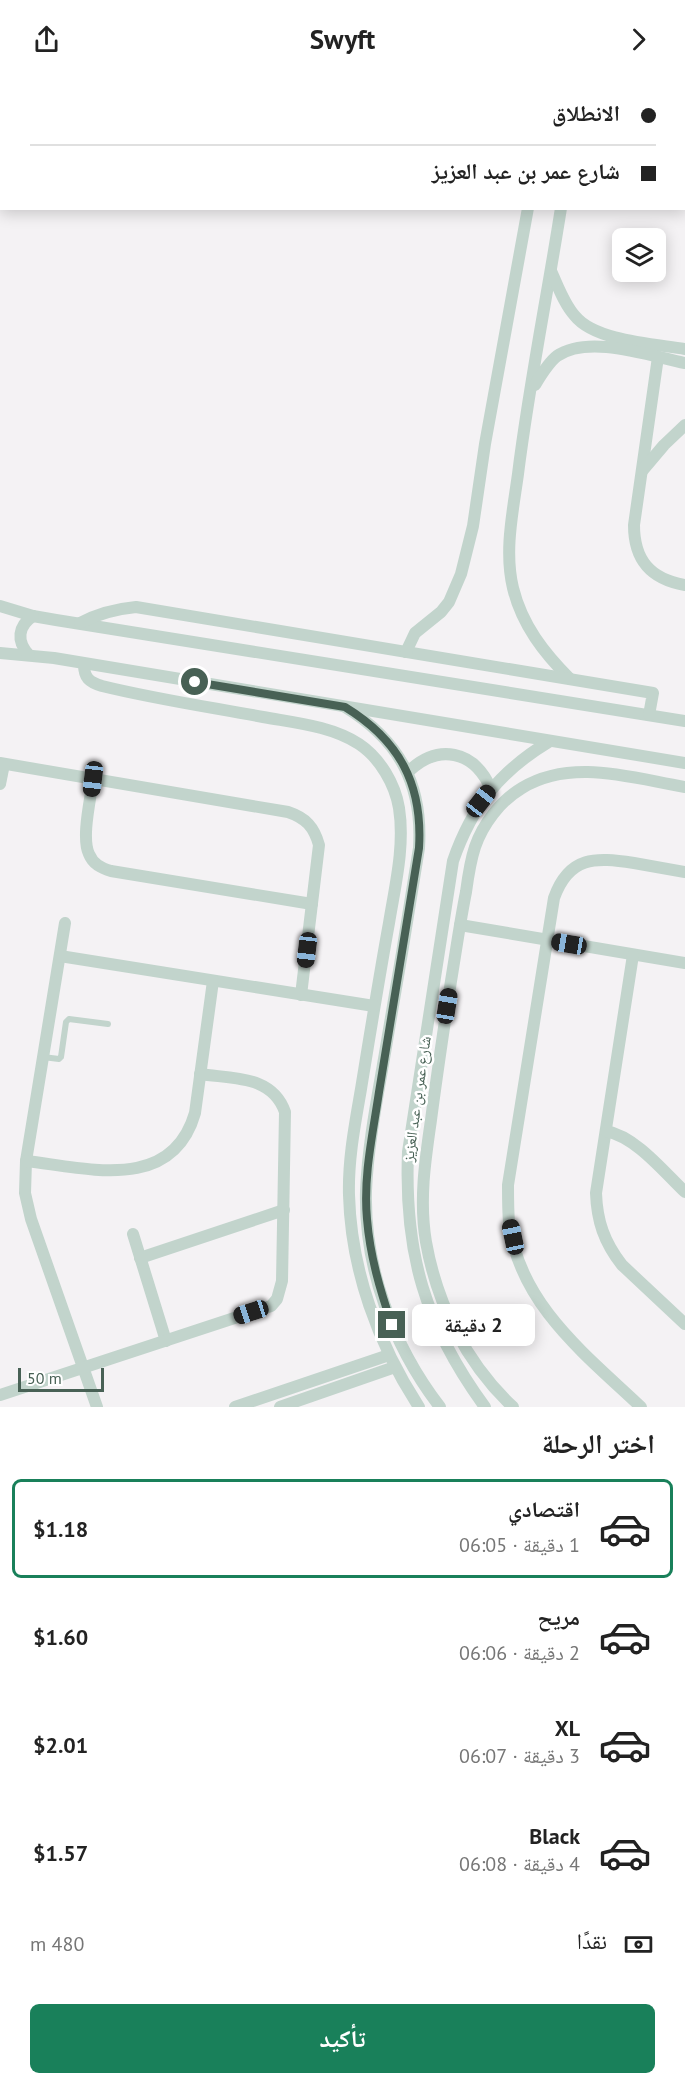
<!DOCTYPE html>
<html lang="ar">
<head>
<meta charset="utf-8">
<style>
	body { margin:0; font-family:"PT Sans","Noto Naskh Arabic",sans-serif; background:#f2f2f2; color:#222; direction:rtl; height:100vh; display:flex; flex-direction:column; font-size:22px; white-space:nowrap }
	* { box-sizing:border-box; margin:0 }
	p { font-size:20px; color:#767676 }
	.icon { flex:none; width:33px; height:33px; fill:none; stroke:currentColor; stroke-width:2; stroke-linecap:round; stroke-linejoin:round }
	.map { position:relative; height:1329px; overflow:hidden; direction:ltr }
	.panel { display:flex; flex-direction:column; background:#fff; flex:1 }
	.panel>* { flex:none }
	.banner { position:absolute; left:0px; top:0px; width:686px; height:132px; box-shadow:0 3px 15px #0003; direction:rtl; display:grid; align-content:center; height:132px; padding:0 30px; background:#fff }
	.buttons { position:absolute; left:612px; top:150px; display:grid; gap:12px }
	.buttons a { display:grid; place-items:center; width:54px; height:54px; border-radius:9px; background:#fff; box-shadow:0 3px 15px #0003; font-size:30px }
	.scale { position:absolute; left:18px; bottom:15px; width:86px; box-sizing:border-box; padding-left:6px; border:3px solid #486155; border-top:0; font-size:16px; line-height:21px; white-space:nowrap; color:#486155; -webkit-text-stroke:4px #fff; paint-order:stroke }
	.end { position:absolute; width:27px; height:27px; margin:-14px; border:8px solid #486155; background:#fff; box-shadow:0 0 0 3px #fff }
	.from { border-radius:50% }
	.bubble { position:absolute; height:42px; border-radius:9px; background:#fff; box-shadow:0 3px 15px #0003; font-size:20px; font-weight:700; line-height:42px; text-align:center; direction:rtl }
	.car { position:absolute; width:18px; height:36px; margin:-18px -9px; border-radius:8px; box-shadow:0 0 4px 2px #0007; background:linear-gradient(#222 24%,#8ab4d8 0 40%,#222 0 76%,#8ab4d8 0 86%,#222 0) }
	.banner b { display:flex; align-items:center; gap:21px; height:57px; font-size:22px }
	.banner b+b { border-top:2px solid #e0e0e0 }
	.banner i { width:15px; height:15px; background:#222 }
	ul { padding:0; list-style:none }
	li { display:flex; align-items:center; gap:18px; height:99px; margin:0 12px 9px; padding:0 18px; border:3px solid transparent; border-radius:9px }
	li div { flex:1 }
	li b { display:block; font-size:22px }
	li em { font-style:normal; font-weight:700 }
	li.on { border-color:#19805a }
	li>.icon { width:54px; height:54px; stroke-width:1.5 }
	h2 { padding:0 30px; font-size:27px; line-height:72px }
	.pay { display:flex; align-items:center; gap:15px; height:66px; padding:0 30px; font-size:22px }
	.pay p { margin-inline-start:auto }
	.action { display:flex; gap:12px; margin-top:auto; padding:12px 30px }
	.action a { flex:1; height:69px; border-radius:9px; background:#19805a; color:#fff; font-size:24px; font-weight:700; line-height:69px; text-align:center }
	header { display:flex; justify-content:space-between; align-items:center; height:78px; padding:0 30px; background:#fff; font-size:27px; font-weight:700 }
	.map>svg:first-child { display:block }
</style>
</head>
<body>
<header><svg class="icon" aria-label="forward" viewBox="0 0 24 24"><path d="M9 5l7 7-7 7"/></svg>Swyft<svg class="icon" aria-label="share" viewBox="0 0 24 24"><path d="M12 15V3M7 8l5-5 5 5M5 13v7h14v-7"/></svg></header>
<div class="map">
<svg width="685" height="1329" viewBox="0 0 685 1329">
	<rect width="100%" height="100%" fill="#f4f2f4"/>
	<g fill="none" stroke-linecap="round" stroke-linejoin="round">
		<g stroke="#c2d4cc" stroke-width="6">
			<path d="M415,2V0"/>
			<path d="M43,979L59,981L61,979L66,944L69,941L108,946"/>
		</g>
		<g stroke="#c2d4cc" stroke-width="12">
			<path d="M154,0L155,2"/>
			<path d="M393,2V0"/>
			<path d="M547,2V0"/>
			<path d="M583,2V0"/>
			<path d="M561,130C547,219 529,307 518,396C513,433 504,473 513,510C522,547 544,575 570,601"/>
			<path d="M551,193C558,208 564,226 575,238C595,263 655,266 685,271"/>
			<path d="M658,279L634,447C634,482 650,501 685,507"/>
			<path d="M535,307C541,297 548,285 557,278C589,256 650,278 685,285"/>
			<path d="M642,393L664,367L685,347"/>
			<path d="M0,528L33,538L56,542L685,643"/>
			<path d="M80,545C99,535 115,531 136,529L653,615L649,637"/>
			<path d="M406,574L415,555L441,534L449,524L461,496L473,448L485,366L528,130"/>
			<path d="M0,575L54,580L685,685"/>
			<path d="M29,577C16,563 18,548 33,538"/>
			<path d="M84,586C84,600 89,604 102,608C155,621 209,629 263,639C296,645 331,648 359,666C380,680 395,706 399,730C405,768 395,808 389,845C379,900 370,956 361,1011C355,1046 348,1081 349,1117C351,1192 378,1266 419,1329"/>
			<path d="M345,629C399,662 423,706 419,770C409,834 398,899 387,963C379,1012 368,1063 366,1113C364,1190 393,1268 440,1329"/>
			<path d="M0,685L288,734C306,740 314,749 319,767L301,917"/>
			<path d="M408,694C438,665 474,672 491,711"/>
			<path d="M93,701C91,720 81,759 89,776C93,786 101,790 111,793L312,826"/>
			<path d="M0,706L4,686"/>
			<path d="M65,845L26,1083L25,1115L31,1141L97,1329"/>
			<path d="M460,847L685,885"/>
			<path d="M633,877L596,1115C597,1143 604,1164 622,1187L685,1246"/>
			<path d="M60,878L374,928"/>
			<path d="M606,1053C636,1059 663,1093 685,1114"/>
			<path d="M26,1083C87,1090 172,1115 195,1035L213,903"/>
			<path d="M133,1156L166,1263"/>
			<path d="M140,1180L284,1132"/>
			<path d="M0,1317L271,1228L277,1221L282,1203L285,1034C272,997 233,1001 200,996"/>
			<path d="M235,1329L389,1277"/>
			<path d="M280,1329L395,1289"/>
			<path d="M485,1329C425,1247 404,1175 408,1074L453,783C472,728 500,693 550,663"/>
			<path d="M513,1329C466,1285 437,1226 426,1164C419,1123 425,1083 431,1042C437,996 444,949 451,903C456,873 460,844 466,814C468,799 470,784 475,769C483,746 500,723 522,710C572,680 631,700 685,709"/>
			<path d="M641,1329C585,1276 519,1226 509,1144C508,1132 508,1119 508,1107L554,820C569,778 595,779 634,785C651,788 668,791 685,794"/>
		</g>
	</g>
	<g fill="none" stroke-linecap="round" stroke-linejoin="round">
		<path stroke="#486155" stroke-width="8" d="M195,604L345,629C399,662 423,706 419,770C406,851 392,932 379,1014C373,1055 363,1098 367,1141C370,1178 380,1212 392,1247"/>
	</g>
	<g text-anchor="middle" stroke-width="5" stroke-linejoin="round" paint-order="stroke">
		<g font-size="15" fill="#486155" stroke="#fff">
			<text transform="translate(417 1021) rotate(-82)" y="5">شارع عمر بن عبد العزيز</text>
		</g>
	</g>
</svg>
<div class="buttons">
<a><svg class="icon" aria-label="layers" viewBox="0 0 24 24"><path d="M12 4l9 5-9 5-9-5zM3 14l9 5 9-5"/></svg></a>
</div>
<div class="scale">50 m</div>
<i class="end from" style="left:195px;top:604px"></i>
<i class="end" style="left:392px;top:1247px"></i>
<div class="bubble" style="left:412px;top:1226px;width:123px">2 دقيقة</div>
<i class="car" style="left:93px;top:701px;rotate:187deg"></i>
<i class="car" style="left:481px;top:723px;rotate:38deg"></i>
<i class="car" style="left:569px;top:866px;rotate:280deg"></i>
<i class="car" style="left:307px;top:872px;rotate:187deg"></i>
<i class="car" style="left:447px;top:928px;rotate:9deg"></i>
<i class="car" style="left:513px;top:1159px;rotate:348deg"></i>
<i class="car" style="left:251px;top:1234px;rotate:252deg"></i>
<div class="banner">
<b><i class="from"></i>الانطلاق</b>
<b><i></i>شارع عمر بن عبد العزيز</b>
</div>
</div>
<section class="panel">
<h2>اختر الرحلة</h2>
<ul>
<li class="on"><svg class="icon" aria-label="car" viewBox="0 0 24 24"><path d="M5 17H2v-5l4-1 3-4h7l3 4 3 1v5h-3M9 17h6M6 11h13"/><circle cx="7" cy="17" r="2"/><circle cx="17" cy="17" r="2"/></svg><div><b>اقتصادي</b><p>1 دقيقة · 06:05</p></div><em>$1.18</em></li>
<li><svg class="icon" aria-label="car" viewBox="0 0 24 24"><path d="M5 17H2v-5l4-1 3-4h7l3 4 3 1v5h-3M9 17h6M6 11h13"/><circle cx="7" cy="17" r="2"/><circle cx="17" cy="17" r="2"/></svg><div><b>مريح</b><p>2 دقيقة · 06:06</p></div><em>$1.60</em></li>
<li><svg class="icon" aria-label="car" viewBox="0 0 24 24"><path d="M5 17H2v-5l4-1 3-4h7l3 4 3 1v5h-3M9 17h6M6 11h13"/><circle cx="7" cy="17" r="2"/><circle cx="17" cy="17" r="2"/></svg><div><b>XL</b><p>3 دقيقة · 06:07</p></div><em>$2.01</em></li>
<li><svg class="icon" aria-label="car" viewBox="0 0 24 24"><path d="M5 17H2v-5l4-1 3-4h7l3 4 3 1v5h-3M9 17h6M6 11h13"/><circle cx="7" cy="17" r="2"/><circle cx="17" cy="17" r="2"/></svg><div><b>Black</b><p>4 دقيقة · 06:08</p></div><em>$1.57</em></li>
</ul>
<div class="pay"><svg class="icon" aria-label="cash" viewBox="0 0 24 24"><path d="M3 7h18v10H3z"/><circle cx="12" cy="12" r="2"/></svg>نقدًا<p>480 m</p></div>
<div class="action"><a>تأكيد</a></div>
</section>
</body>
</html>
